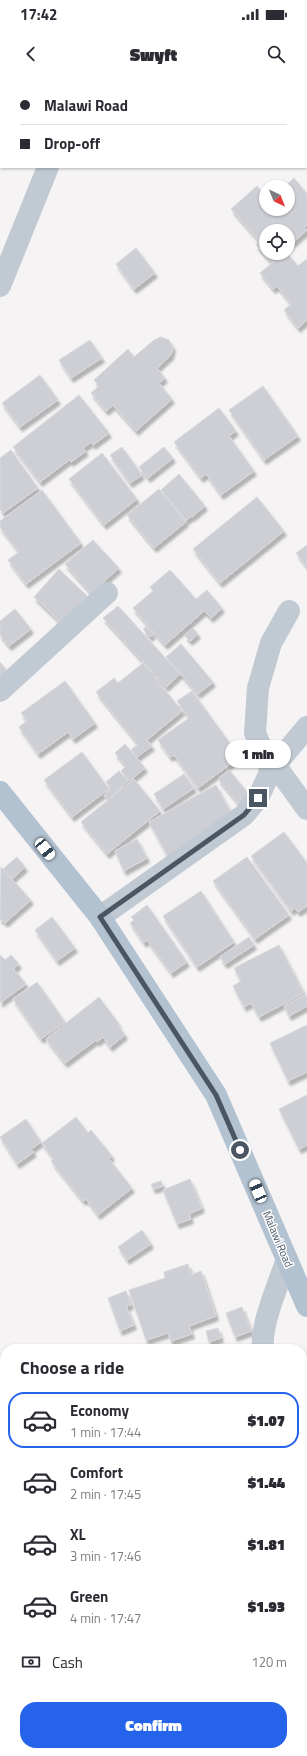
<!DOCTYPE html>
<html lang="en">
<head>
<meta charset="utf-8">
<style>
	body { margin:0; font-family:"Titillium Web",sans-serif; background:#f2f2f3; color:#2b2b33; height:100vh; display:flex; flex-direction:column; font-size:15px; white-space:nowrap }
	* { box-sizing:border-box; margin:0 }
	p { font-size:13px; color:#7c7c81 }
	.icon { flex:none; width:22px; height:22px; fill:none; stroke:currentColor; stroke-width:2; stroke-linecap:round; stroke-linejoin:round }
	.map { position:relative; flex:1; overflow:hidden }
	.panel { position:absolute; left:0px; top:1264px; width:307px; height:412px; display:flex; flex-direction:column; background:#fff; border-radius:16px 16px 0 0; box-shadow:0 1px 3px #0004 }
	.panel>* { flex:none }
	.top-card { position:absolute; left:0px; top:0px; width:307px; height:88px; box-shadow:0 1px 3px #0004; display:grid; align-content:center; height:88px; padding:0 20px; background:#fff }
	.needle { width:26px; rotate:137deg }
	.buttons { position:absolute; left:259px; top:100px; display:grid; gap:8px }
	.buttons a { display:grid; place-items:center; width:36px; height:36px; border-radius:50%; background:#fff; box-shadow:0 1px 3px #0004; font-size:20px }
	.end { position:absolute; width:18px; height:18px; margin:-9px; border:5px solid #4a5661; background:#fff; box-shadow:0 0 0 2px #fff }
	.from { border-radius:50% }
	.bubble { position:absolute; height:28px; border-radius:14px; background:#fff; box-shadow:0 1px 3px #0004; font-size:13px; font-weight:800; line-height:28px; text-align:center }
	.car { position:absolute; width:12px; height:24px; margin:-12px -6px; border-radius:5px; box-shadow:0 0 3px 1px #0007; background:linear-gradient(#fff 24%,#345 0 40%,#fff 0 76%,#345 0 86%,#fff 0) }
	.top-card b { display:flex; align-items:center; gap:14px; height:38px; font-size:15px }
	.top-card b+b { border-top:1px solid #e1e1e2 }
	.top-card i { width:10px; height:10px; background:#2b2b33 }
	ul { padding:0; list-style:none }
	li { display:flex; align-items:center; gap:12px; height:56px; margin:0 8px 6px; padding:0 12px; border:2px solid transparent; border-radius:16px }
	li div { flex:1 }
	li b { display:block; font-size:15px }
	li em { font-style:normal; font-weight:800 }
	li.on { border-color:#2563eb }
	li>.icon { width:36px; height:36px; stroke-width:1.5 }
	h2 { padding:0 20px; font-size:18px; line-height:48px }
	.pay { display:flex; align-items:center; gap:10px; height:44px; padding:0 20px; font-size:15px }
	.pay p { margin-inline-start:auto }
	.action { display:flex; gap:8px; margin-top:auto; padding:8px 20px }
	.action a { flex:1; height:46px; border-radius:16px; background:#2563eb; color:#fff; font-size:16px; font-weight:800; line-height:46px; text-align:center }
	.status { display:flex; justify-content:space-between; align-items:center; height:28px; padding:0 20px; background:#fff; direction:ltr }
	.status svg { height:11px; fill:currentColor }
	header { display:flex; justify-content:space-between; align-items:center; height:52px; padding:0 20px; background:#fff; font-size:18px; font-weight:800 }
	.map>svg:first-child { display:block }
</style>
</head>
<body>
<div class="status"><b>17:42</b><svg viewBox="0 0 49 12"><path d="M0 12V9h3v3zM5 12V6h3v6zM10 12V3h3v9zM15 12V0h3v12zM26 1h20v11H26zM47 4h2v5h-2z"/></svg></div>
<header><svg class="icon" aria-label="back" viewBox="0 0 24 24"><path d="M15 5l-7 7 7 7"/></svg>Swyft<svg class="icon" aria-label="search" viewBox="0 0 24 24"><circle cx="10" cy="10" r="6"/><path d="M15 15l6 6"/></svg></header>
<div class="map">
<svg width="307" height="1676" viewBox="0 0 307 1676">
	<defs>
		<filter id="shadow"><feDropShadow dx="2.5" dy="4.5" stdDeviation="1" flood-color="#0004"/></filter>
	</defs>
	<rect width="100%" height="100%" fill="#f5f3f3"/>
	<g fill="#cdcfd5" stroke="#d7d9de" filter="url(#shadow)">
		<path d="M294,98L307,114V145L304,147L307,150L288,167V151H266V173H281L271,182L256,165L259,161L231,129L257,106L266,117V129H288V107H284Z"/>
		<path d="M136,168L155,193L134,209L116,184Z"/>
		<path d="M284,173H287L298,186L307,179V240L298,248L284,230L291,224L277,206L273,209L260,193Z"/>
		<path d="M161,257L169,260L173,267L171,275L157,288L165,298L159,303L172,319L136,351L113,325L106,331L91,313L99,306L94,300L128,269L134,277L154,260Z"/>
		<path d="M90,260L102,278L71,298L59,280Z"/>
		<path d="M40,295L58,320L20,347L2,323Z"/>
		<path d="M263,306L298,356L264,380L229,330Z"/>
		<path d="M79,315L109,353L93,365L91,362L83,368L86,371L71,382L69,380L40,402L13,367Z"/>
		<path d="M219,328L236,351L229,356L254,391L221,415L206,394L201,398L174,362Z"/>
		<path d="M122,367L142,395L130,403L110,375Z"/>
		<path d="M164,367L173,378L148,398L139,387Z"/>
		<path d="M11,370L38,408L3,433L0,429V378Z"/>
		<path d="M102,373L137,419L104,445L69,399Z"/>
		<path d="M179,394L205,426L192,437V436L186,440L161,410Z"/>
		<path d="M159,409L186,442L154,468L127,435Z"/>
		<path d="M42,410L81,463L26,504L8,480L19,472L0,447V441Z"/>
		<path d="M257,417L284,451L220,503L193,469Z"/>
		<path d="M93,460L119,488L91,513L65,484Z"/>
		<path d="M307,465V487L296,473Z"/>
		<path d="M59,489L87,516L61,543L34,517Z"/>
		<path d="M170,490L196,519L207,510L222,528L211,538L204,531L165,565L133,528L153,511L150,507Z"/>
		<path d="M118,526L180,594L166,607L103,538Z"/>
		<path d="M15,529L31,549L9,566L0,555V541Z"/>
		<path d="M146,547L153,554L150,557L143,549Z"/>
		<path d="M193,548L198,554L190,561L185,556Z"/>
		<path d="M181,564L213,602L198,614L166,577Z"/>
		<path d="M0,582L8,592L0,598Z"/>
		<path d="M143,583L182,631L147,660L152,666L137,677L131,670L138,664L96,612L114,598L118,603Z"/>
		<path d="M65,601L95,643L73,659L68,652L38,674L19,647L27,641L21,633Z"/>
		<path d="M192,611L240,677L198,708L174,675L170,677L158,660L189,638L177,621Z"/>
		<path d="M125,664L145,688L129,701L121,691L126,686L115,673Z"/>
		<path d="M82,672L109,709L72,737L44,700Z"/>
		<path d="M229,690L253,719L242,728L218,699Z"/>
		<path d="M119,691L128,701L108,720L104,715L111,708L106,702Z"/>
		<path d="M184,694L194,708L163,729L154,714Z"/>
		<path d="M134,699L160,731L107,774L81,742Z"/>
		<path d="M216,705L235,739L168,777L149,742Z"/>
		<path d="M284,752L307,783V826L298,832L295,828L291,831L251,776Z"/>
		<path d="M137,759L147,778L124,791L115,771Z"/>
		<path d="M17,777L25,787L12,799L3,789Z"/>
		<path d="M247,777L289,835L255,859L213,801Z"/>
		<path d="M1,787L31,820L5,843L2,839L0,840Z"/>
		<path d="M201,811L234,862L197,887L163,836Z"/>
		<path d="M147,825L187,882L171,893L147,860L144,863L130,843L134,840L131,837Z"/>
		<path d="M52,837L75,868L57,881L35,850Z"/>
		<path d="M249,857L254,865L225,884L220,877Z"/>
		<path d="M279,865L304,913L259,937L251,923L244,927L233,906L241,901L234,888Z"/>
		<path d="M0,875L5,880L11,875L19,884L14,889L26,904L0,923Z"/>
		<path d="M37,902L65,942L41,959L13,919Z"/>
		<path d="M305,915L307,918V926L289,936L284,926Z"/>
		<path d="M99,917L119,944L118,945L125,955L110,967L103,957L97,962L96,960L65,983L46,959Z"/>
		<path d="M307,945V992L288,1001L270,963Z"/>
		<path d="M307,1015V1065L299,1069L279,1029Z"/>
		<path d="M76,1037L88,1053L91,1050L112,1076L109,1079L132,1108L98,1135L86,1119L83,1121L51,1081L54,1079L42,1063Z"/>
		<path d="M26,1039L41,1062L31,1069L34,1072L17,1084L0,1057Z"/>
		<path d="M190,1099L202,1128L189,1134L191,1139L177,1144L163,1110Z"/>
		<path d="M161,1101L163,1106L153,1109L151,1104Z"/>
		<path d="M142,1150L151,1164L127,1180L118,1167Z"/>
		<path d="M188,1184L191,1195L201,1191L216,1236L189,1246L192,1254L171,1261L168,1253L146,1260L129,1210L165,1198L164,1192Z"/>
		<path d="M126,1211L131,1225L126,1226L134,1245L120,1251L108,1218Z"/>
		<path d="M242,1227L251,1251L235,1257L226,1233Z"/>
		<path d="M218,1248L221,1258L209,1262L206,1251Z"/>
		<path d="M5,1305V1328L0,1318V1308Z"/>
		<path d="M307,1306V1390L305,1383L303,1384L302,1381V1307Z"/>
		<path d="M0,1597L5,1607V1631L0,1634Z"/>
		<path d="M167,1671H204L206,1676H157Z"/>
	</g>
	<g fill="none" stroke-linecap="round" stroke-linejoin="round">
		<g stroke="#c1cad2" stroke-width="22">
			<path d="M277,0L278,1"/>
			<path d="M133,1L134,0"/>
			<path d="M306,34L307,36"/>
			<path d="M0,206L48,87"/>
			<path d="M0,611L107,513"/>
			<path d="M275,685L307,729"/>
			<path d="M271,690L255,653L258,608L271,563L289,531"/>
			<path d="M100,837L244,735L258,718L271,690L307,647"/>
			<path d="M263,1269C260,1245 279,1203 287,1179"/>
			<path d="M302,1598L307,1640"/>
		</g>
		<path stroke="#b3c2d1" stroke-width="22" d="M0,712L100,837L216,1015L307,1226"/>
	</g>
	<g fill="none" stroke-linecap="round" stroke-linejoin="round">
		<path stroke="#4a5661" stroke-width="5" d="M240,1070L216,1015L100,837L244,735L258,718"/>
	</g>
	<g text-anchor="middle" stroke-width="3" stroke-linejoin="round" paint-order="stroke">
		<g font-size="11" fill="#4a5661" stroke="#fff">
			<text transform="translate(278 1159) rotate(67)" y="4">Malawi Road</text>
		</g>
	</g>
</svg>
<div class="buttons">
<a><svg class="needle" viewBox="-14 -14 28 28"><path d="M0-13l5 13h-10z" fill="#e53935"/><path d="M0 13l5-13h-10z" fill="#7c7c81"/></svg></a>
<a><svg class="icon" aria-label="locate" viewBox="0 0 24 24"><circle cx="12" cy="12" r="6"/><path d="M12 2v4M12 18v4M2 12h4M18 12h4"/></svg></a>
</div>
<i class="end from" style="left:240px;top:1070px"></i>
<i class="end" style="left:258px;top:718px"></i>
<div class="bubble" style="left:225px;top:660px;width:66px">1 min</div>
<i class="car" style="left:45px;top:769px;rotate:141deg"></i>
<i class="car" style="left:258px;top:1111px;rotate:337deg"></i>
<div class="top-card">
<b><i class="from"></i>Malawi Road</b>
<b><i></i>Drop-off</b>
</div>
<section class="panel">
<h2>Choose a ride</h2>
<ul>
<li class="on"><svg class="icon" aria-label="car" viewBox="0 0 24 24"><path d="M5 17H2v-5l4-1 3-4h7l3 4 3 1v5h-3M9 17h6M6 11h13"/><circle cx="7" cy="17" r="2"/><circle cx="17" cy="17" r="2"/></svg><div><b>Economy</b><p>1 min · 17:44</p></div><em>$1.07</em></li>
<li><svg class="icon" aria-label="car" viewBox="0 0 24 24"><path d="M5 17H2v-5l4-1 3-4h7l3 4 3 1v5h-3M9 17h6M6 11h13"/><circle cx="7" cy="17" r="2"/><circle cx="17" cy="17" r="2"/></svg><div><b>Comfort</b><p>2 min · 17:45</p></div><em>$1.44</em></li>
<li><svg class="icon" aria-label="car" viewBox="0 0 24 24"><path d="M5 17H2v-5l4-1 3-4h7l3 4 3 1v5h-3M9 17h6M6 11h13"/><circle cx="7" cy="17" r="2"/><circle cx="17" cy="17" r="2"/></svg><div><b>XL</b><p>3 min · 17:46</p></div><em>$1.81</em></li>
<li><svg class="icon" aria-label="car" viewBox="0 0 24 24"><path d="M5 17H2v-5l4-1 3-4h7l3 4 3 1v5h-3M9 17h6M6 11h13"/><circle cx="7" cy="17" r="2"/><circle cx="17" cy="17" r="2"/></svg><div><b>Green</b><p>4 min · 17:47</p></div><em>$1.93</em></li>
</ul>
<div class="pay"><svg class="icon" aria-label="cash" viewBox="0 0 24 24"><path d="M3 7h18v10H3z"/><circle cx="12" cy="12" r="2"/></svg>Cash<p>120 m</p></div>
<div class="action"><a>Confirm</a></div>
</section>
</div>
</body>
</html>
